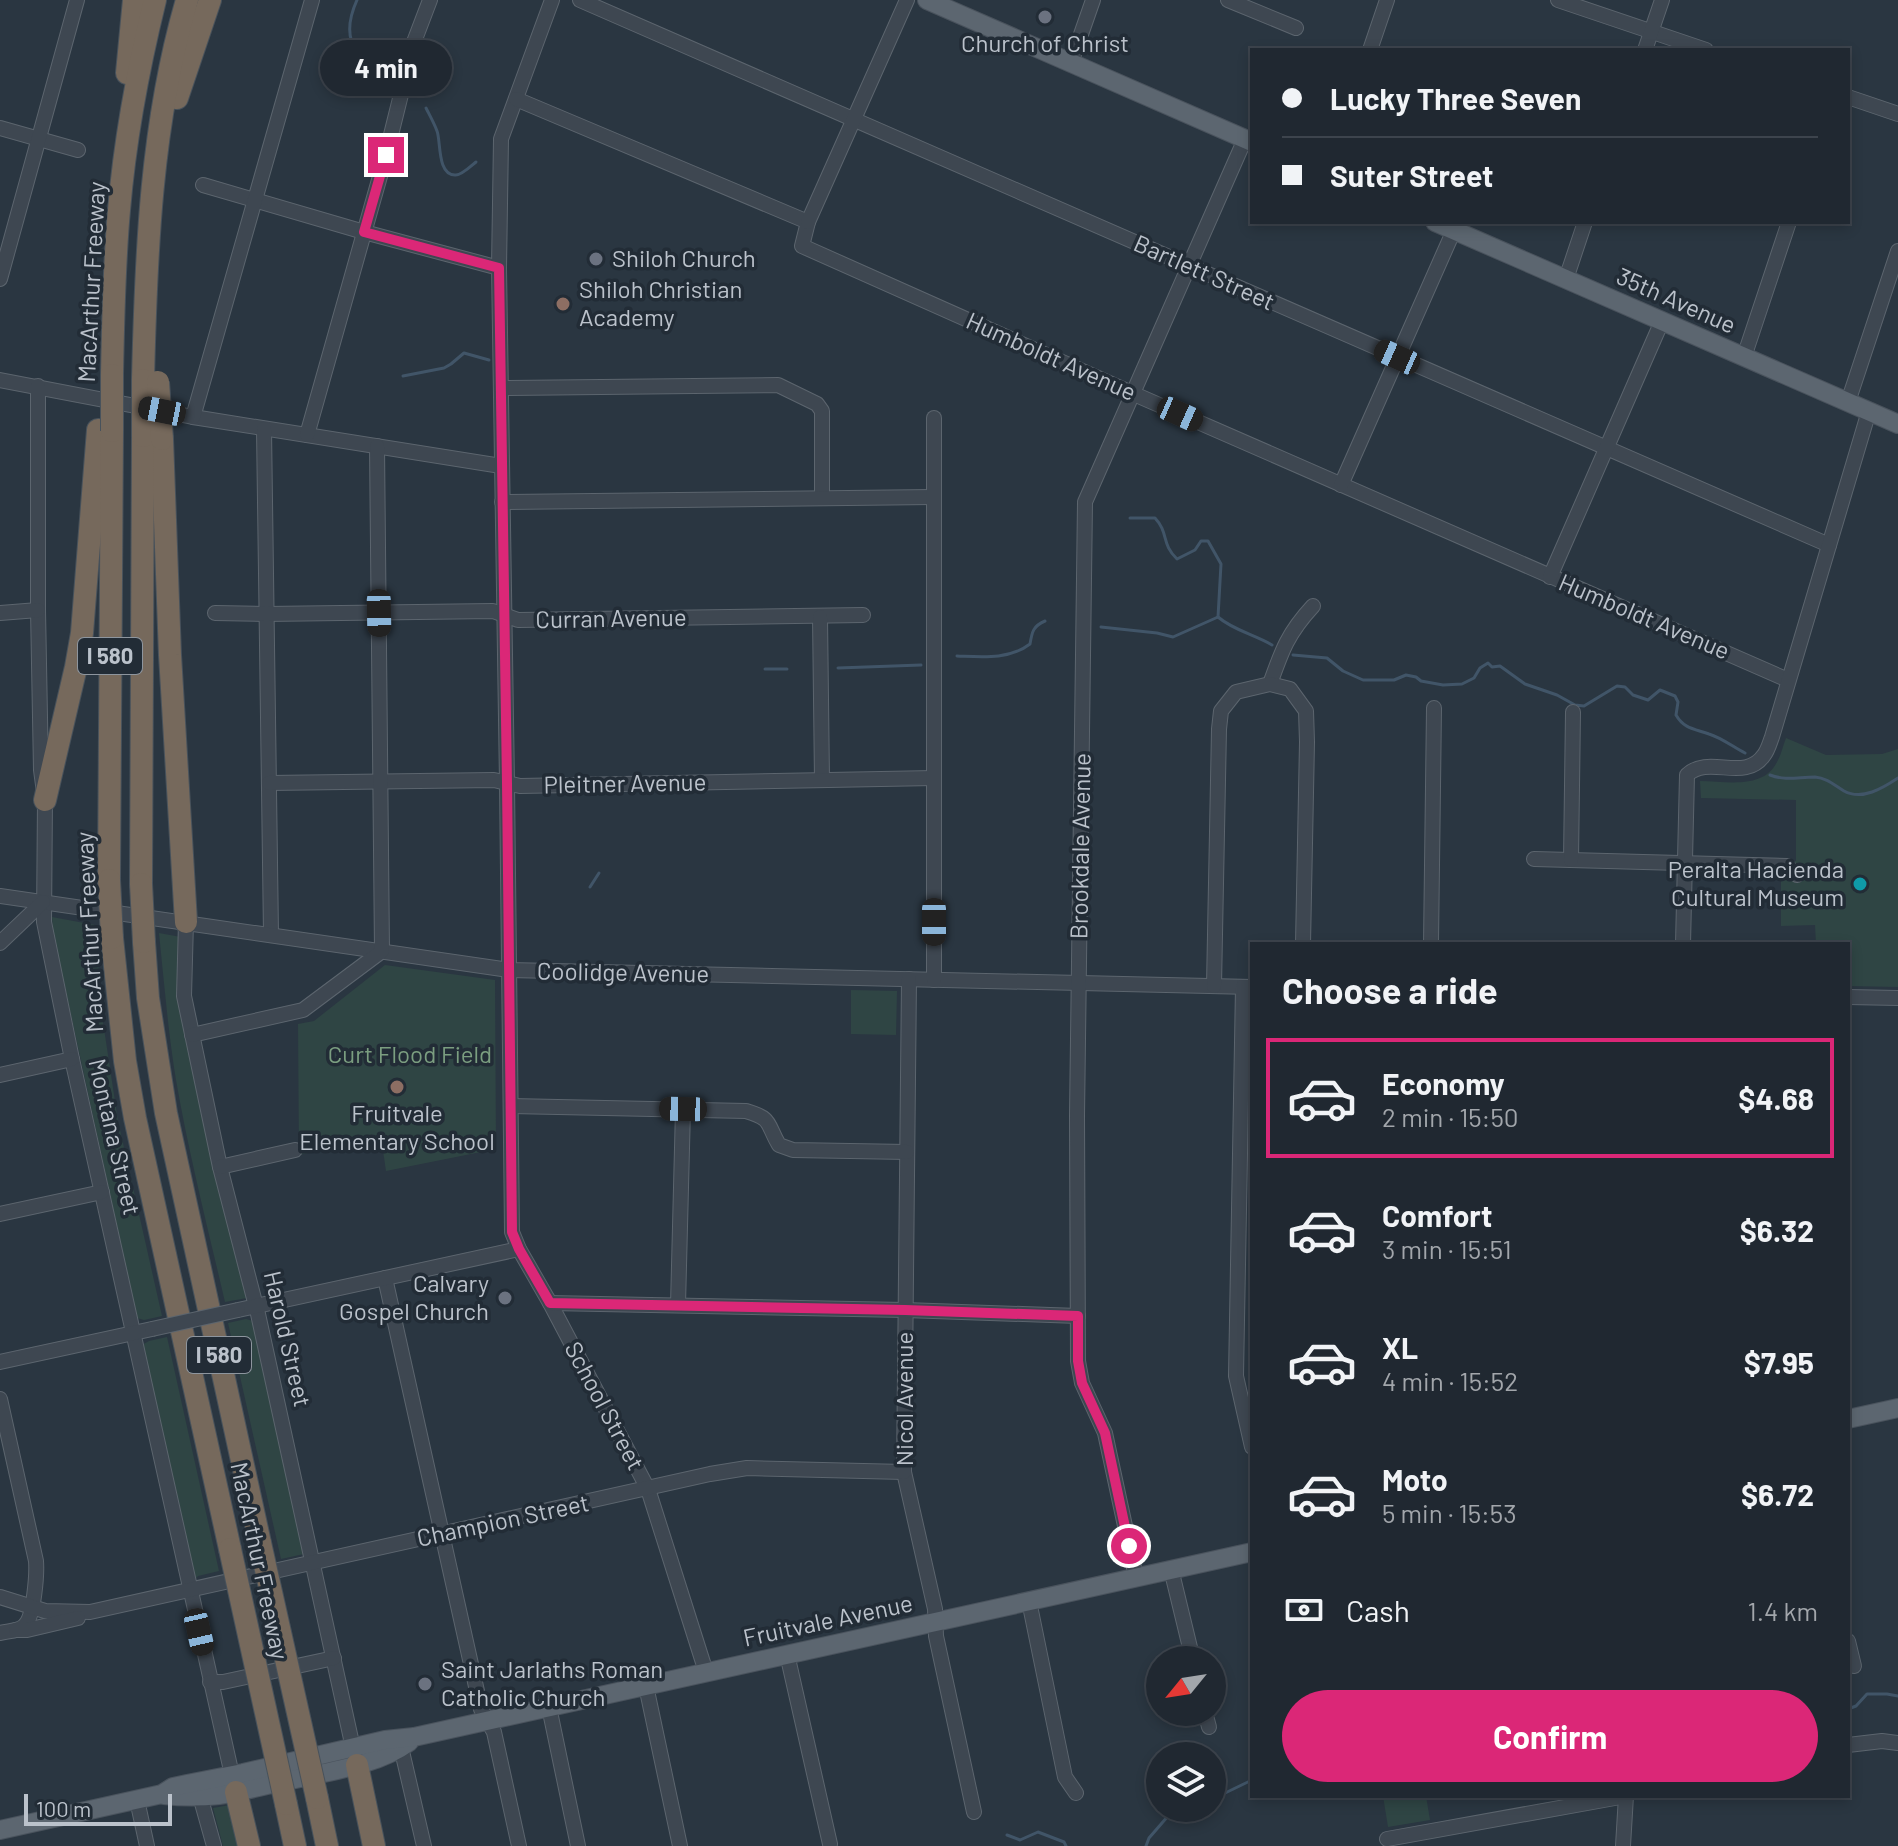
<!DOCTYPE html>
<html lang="en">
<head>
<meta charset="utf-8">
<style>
	body { margin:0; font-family:Barlow,sans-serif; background:#283039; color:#f1f3f6; height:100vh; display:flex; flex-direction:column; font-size:30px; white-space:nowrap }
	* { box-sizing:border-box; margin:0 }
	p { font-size:26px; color:#a2a6ab }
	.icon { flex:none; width:44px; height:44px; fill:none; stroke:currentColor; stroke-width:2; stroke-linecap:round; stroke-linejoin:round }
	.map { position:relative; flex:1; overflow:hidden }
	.side { position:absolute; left:1250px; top:942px; width:600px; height:856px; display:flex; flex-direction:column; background:#202831; border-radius:0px; box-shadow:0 4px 12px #0003,0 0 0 2px #3d444d }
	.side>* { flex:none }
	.guide { position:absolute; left:1250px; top:48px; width:600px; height:176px; border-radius:0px; box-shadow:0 4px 12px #0003,0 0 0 2px #3d444d; display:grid; align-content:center; height:176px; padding:0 32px; background:#202831 }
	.needle { width:52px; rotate:240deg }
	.tools { position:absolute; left:1146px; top:1646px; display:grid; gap:16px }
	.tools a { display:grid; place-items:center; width:80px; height:80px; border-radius:50%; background:#202831; box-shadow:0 4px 12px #0003,0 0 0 2px #3d444d; font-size:40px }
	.scale { position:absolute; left:24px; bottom:20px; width:148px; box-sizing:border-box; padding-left:8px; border:4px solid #bbc2cb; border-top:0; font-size:22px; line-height:28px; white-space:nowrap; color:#bbc2cb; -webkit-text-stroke:6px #222c36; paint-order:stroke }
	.end { position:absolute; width:36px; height:36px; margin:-18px; border:10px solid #db2777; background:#fff; box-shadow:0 0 0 4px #fff }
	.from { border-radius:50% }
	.bubble { position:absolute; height:56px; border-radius:28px; background:#202831; box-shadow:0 4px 12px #0003,0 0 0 2px #3d444d; font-size:26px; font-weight:700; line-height:56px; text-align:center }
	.car { position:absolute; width:24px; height:48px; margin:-24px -12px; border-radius:10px; box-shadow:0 0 6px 2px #0007; background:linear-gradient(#222 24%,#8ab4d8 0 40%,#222 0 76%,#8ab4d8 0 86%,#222 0) }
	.guide b { display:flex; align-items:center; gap:28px; height:76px; font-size:30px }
	.guide b+b { border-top:2px solid #3d444d }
	.guide i { width:20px; height:20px; background:#f1f3f6 }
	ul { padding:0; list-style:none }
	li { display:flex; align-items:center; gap:24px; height:120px; margin:0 16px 12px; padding:0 16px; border:4px solid transparent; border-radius:0px }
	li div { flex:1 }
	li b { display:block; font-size:30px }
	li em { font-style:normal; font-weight:700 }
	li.active { border-color:#db2777 }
	li>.icon { width:72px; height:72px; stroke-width:1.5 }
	h2 { padding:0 32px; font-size:36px; line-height:96px }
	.pay { display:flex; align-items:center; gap:20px; height:88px; padding:0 32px; font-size:30px }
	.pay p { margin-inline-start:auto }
	.primary-button { display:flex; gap:16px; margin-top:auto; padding:16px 32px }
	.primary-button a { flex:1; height:92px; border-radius:48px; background:#db2777; color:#fff; font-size:32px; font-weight:700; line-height:92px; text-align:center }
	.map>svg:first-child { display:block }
</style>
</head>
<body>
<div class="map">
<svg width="1898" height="1846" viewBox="0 0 1898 1846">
	<rect width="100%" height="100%" fill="#2a3641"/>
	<g fill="#2f4544">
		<path d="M1786,738L1826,755L1882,754L1898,749V987L1848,986V944H1816L1815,925L1781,926V861H1796V800L1701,798L1700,781C1726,781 1763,790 1777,762C1781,755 1783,746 1786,738Z"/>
		<path d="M52,917L95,925L103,1022L118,1121L162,1316L144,1320L137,1318L53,932Z"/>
		<path d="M159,933L181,937L178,985L247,1298L225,1302C208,1229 189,1155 176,1080C168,1031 164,982 159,933Z"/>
		<path d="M385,965L495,980L496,1149L386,1171L381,1137L299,1155L298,1024L314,1021Z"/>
		<path d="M851,990L897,991L896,1035L851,1034Z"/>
		<path d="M246,1319L253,1321L304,1554L281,1559L228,1323Z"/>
		<path d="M167,1337L219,1571L198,1576L195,1579L142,1345L149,1341Z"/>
		<path d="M1383,1796H1426L1430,1820L1388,1827Z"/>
		<path d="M230,1805L239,1846H223L213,1808Z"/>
	</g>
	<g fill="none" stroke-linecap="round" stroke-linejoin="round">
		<g stroke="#415568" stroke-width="3">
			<path d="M357,0C344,29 346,62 386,60"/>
			<path d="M426,108C430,116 434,123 437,131C441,141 437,175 455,175C461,176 471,166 476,162"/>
			<path d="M403,376L444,368L451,364L464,353L489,360"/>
			<path d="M1130,518H1155C1169,533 1161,544 1177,559L1195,550L1201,541H1208L1221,564L1218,617"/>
			<path d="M1218,617C1233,630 1255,635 1272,645"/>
			<path d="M1101,627L1157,633L1173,637L1218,617"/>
			<path d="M1293,655L1327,658L1343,671L1363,680H1394L1406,675L1416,677L1421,681L1443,685L1462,684L1474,678L1480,668L1488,663L1492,667L1500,666L1525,684L1557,695L1575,705L1584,706L1617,686L1625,687L1633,695L1648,700L1660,690L1675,696L1678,702L1676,715C1684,729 1695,729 1709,734C1722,738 1733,747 1745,753"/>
			<path d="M957,656C982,657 1009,660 1030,644C1032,632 1033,626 1045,621"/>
			<path d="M838,668L921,665"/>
			<path d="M765,669H787"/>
			<path d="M1770,775C1786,781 1798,777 1815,777C1827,778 1834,785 1844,791C1862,801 1883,788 1898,778"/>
			<path d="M590,887L599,873"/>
			<path d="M1848,1709L1856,1706L1867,1694H1887L1898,1696"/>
			<path d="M1212,1794H1223L1252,1780"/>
			<path d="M1007,1835L1020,1840L1038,1832L1064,1842L1066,1846"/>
			<path d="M1146,1846L1149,1838L1175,1808"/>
		</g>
		<g stroke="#5c656e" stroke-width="16">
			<g id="minor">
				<path d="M552,0L501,139L499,268L507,783L512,1232L519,1249L550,1303L648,1489L706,1672"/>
				<path d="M580,0L1829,545"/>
				<path d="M1228,0L1296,28"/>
				<path d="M1558,0L1706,50"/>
				<path d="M1370,50L1387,0"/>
				<path d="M1645,50L1662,0"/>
				<path d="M1071,63L1093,0"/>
				<path d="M1848,97L1898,114"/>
				<path d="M516,99L808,222L802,246L1134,394L1788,680"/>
				<path d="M0,128L78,150"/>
				<path d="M203,185L364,232L499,268"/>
				<path d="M808,222L907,0"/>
				<path d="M0,279L77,0"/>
				<path d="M1566,279L1585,222"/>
				<path d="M1744,357L1789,222"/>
				<path d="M0,380L193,417L501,466"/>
				<path d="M38,386V610L41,770L45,800L44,922L72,1059L232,1775"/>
				<path d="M501,388L778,385L817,404L822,411V497"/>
				<path d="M1848,402L1898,251"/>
				<path d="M193,417L312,0"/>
				<path d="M264,429L271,934"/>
				<path d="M307,435L386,155L414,42L430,0"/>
				<path d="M1341,485L1454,230"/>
				<path d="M502,502L933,497"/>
				<path d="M1550,577L1662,321"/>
				<path d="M0,613L38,610"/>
				<path d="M215,613L266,614L493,611L518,620L863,615"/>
				<path d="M820,617L822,780"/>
				<path d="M1270,684C1282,650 1288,633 1313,606"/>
				<path d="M269,783L494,780L520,786L934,778"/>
				<path d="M1534,859L1787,866L1797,875"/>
				<path d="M1571,860L1573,712"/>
				<path d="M0,896L509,970L1252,987"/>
				<path d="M186,922L184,996L220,1167L258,1314L353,1748"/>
				<path d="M0,943L43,902"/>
				<path d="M1431,944L1434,708"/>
				<path d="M1683,944L1687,775C1709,754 1745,783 1764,755C1768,750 1770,742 1772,737L1869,411"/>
				<path d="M909,979L904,1472L935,1609L936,1636L974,1812"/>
				<path d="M934,980V418"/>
				<path d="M1214,986L1219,729L1221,711L1236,692L1270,684L1290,689L1306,711L1307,742L1303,944"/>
				<path d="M1243,987L1236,1376L1252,1447"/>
				<path d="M1848,997L1898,998"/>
				<path d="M192,1035L303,1010L382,951L377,446"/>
				<path d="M0,1075L72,1059"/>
				<path d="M511,1106L746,1111C773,1119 766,1123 779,1145L793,1150L907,1152"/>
				<path d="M220,1167L295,1150"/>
				<path d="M0,1214L102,1192"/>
				<path d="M385,1278L481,1709L494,1732L519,1846"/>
				<path d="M550,1303L905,1310L1078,1316"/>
				<path d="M678,1305L683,1109"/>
				<path d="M238,1310L519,1249"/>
				<path d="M0,1362L152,1329"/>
				<path d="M0,1399L36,1561C37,1574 34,1616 25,1625C20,1631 7,1631 0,1633"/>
				<path d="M1171,1569L1193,1660"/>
				<path d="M1136,1577L1105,1433L1082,1383L1078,1361L1077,1116L1085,502L1245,139"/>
				<path d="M0,1597L45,1611L90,1612L710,1474L747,1468L904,1472"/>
				<path d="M1029,1601L1065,1777L1076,1793"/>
				<path d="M16,1630H27L78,1618"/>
				<path d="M1848,1641L1854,1666"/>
				<path d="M787,1654L830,1844"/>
				<path d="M210,1682H223L334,1658"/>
				<path d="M646,1686L680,1846"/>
				<path d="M549,1707L578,1846"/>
				<path d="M1205,1712L1209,1727"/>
				<path d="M1848,1745L1882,1741L1898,1743"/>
				<path d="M401,1747L424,1846"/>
				<path d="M200,1796L214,1846"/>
				<path d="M137,1800L147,1846"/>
				<path d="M1387,1839L1626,1796"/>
				<path d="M1623,1846L1626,1796"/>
			</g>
		</g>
		<g stroke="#4a535d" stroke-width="20">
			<g id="major">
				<path d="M927,0L1252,142"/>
				<path d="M1435,222L1898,424"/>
				<path d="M1848,1419L1898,1408"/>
				<path d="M164,1795C182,1797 201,1797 219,1795C242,1792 264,1785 286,1781C324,1772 377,1766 409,1742"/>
				<path d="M0,1830L162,1794L173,1787L187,1784L243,1773L385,1740L414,1737L1252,1552"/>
			</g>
		</g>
		<g stroke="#48525b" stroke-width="24">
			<g id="highway">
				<path d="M127,73L134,0"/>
				<path d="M177,98L210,0"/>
				<path d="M112,375C113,320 114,265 119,210C125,139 138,69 155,0"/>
				<path d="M143,380C146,253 151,123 187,0"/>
				<path d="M162,439L170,655L186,922"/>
				<path d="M45,800L76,667L82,633L98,430"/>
				<path d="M109,880L112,431"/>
				<path d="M141,884L143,436"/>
				<path d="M112,938L125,1061L135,1118L230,1549"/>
				<path d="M144,942L148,998L166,1113L260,1543"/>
				<path d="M357,1765L374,1846"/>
				<path d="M236,1792L249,1846"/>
				<path d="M317,1798L327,1846"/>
				<path d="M286,1804L295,1846"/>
			</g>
		</g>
		<use href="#minor" stroke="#3e4751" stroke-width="14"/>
		<use href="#major" stroke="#5c6670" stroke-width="18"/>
		<use href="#highway" stroke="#76695c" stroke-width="22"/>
		<g stroke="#5c656e" stroke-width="16" stroke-linecap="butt">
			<path id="minor-bridge" d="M152,1329L238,1310"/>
		</g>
		<g stroke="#48525b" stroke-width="24" stroke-linecap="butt">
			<g id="highway-bridge">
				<path d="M143,380V436"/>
				<path d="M158,382L162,439"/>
				<path d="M112,431V375"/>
				<path d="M109,880L112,938"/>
				<path d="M141,884L144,942"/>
				<path d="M260,1543L317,1798"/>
				<path d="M230,1549L286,1804"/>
			</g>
		</g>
		<use href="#minor-bridge" stroke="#3e4751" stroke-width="14"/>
		<use href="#highway-bridge" stroke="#76695c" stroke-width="22"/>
	</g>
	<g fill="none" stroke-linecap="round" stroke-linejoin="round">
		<path stroke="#db2777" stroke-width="10" d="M386,155L364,232L499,268L507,783L512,1232L519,1249L550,1303L905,1310L1078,1316V1361L1082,1383L1105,1433L1129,1546"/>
	</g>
	<g fill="#6b7280" stroke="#222c36" stroke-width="3">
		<circle cx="1045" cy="17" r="8"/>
		<circle cx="596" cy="259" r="8"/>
		<circle cx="505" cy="1298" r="8"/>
		<circle cx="425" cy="1684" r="8"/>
	</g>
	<g fill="#8d6e63" stroke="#222c36" stroke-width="3">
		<circle cx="563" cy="304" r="8"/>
		<circle cx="397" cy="1087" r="8"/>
	</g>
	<circle fill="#0f9aa8" stroke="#222c36" stroke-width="3" cx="1860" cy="884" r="8"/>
	<g text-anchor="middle" stroke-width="7" stroke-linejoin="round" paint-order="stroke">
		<g fill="#222c36" stroke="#8d959e" stroke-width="2">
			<rect x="78" y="638" width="64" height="36" rx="6"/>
			<rect x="187" y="1337" width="64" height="36" rx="6"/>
		</g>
		<g font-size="22" font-weight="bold" fill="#bbc2cb">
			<text x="110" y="664">I 580</text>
			<text x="219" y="1363">I 580</text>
		</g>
		<g font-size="24" fill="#bbc2cb" stroke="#222c36" text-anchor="start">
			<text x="1045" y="52" text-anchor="middle">Church of Christ</text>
			<text x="612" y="267">Shiloh Church</text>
			<text x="579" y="298">Shiloh Christian<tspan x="579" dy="28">Academy</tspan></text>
			<text x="1844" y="878" text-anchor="end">Peralta Hacienda<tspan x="1844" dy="28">Cultural Museum</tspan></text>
			<text x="397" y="1122" text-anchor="middle">Fruitvale<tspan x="397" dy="28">Elementary School</tspan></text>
			<text x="489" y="1292" text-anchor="end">Calvary<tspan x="489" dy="28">Gospel Church</tspan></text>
			<text x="441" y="1678">Saint Jarlaths Roman<tspan x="441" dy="28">Catholic Church</tspan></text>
		</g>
		<g font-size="24" fill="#bbc2cb" stroke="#222c36">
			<text transform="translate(1204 273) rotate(24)" y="8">Bartlett Street</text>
			<text transform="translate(92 282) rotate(-87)" y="8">MacArthur Freeway</text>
			<text transform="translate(1676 301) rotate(24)" y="8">35th Avenue</text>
			<text transform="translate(1051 357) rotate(24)" y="8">Humboldt Avenue</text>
			<text transform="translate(1644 617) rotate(23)" y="8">Humboldt Avenue</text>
			<text transform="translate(611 619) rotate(-1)" y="8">Curran Avenue</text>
			<text transform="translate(625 784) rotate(-1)" y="8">Pleitner Avenue</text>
			<text transform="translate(1081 846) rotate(-89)" y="8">Brookdale Avenue</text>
			<text transform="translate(90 932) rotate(-93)" y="8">MacArthur Freeway</text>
			<text transform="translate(623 973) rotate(1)" y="8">Coolidge Avenue</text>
			<text transform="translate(114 1137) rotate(77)" y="8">Montana Street</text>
			<text transform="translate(287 1339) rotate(77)" y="8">Harold Street</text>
			<text transform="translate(905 1399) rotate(-90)" y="8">Nicol Avenue</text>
			<text transform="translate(604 1406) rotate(62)" y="8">School Street</text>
			<text transform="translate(503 1521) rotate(-12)" y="8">Champion Street</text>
			<text transform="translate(259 1561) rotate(78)" y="8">MacArthur Freeway</text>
			<text transform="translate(828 1621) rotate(-12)" y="8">Fruitvale Avenue</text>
		</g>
		<g font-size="24" fill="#7b9e80" stroke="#222c36">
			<text x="410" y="1063">Curt Flood Field</text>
		</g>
	</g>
</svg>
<div class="tools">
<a><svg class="needle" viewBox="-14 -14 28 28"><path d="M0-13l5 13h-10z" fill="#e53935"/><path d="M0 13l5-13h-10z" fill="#a2a6ab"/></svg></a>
<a><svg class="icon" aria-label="layers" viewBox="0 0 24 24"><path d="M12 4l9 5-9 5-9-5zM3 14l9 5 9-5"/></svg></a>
</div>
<div class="scale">100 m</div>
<i class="end from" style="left:1129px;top:1546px"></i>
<i class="end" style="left:386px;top:155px"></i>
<div class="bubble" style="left:320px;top:40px;width:132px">4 min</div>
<i class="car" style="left:1397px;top:357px;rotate:294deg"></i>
<i class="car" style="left:162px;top:411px;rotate:281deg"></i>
<i class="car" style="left:1180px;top:414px;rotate:114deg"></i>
<i class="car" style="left:379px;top:613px;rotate:179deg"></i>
<i class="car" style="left:934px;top:922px;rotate:180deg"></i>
<i class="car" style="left:683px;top:1109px;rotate:271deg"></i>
<i class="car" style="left:199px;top:1632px;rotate:167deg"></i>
<div class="guide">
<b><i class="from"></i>Lucky Three Seven</b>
<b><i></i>Suter Street</b>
</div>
<section class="side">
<h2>Choose a ride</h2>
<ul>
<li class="active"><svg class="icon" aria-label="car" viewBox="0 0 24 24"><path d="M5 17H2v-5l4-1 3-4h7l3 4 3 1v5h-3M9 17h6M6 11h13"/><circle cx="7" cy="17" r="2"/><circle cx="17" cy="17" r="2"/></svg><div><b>Economy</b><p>2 min · 15:50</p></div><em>$4.68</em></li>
<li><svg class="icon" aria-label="car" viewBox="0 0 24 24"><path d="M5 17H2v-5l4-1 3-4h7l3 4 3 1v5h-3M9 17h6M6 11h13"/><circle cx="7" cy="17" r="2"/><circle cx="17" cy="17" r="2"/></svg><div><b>Comfort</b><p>3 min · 15:51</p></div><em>$6.32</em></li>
<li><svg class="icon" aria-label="car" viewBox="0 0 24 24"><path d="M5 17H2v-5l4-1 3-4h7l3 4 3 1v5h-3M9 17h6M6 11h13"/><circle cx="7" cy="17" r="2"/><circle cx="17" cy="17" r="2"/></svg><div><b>XL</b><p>4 min · 15:52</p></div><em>$7.95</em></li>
<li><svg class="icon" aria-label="car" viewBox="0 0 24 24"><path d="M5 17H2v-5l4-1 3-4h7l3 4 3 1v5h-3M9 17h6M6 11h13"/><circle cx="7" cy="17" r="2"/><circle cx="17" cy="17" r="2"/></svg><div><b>Moto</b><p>5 min · 15:53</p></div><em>$6.72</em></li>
</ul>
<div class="pay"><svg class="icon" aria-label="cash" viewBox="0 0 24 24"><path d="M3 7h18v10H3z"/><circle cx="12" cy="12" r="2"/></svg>Cash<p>1.4 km</p></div>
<div class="primary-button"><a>Confirm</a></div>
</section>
</div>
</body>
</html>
